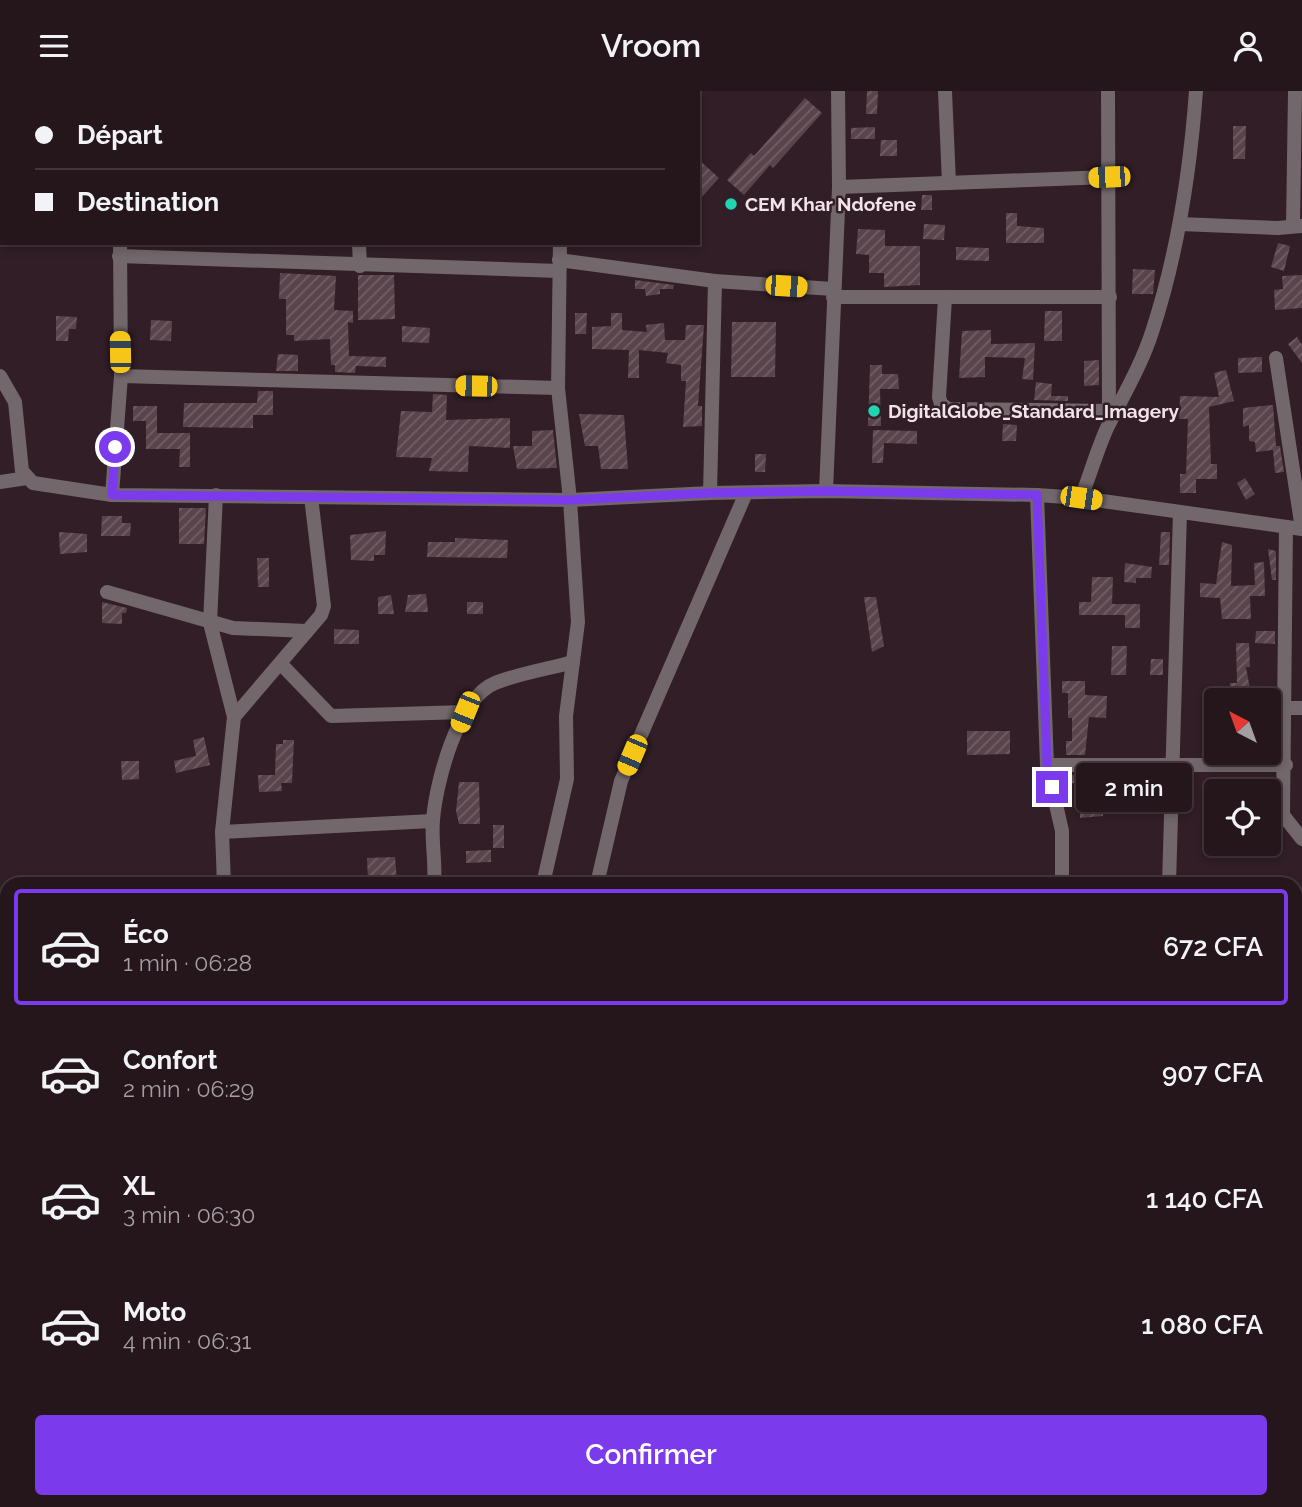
<!DOCTYPE html>
<html lang="fr">
<head>
<meta charset="utf-8">
<style>
	body { margin:0; font-family:Raleway,sans-serif; background:#312329; color:#f1f3f6; height:100vh; display:flex; flex-direction:column; font-size:26px; white-space:nowrap }
	* { box-sizing:border-box; margin:0 }
	p { font-size:23px; color:#a39fa3 }
	.icon { flex:none; width:38px; height:38px; fill:none; stroke:currentColor; stroke-width:2; stroke-linecap:round; stroke-linejoin:round }
	.map { position:relative; flex:1; overflow:hidden }
	.drawer { position:absolute; left:0px; top:786px; width:1302px; height:632px; display:flex; flex-direction:column; background:#25161c; border-radius:21px 21px 0 0; box-shadow:0 4px 10px #0003,0 0 0 2px #42353b }
	.drawer>* { flex:none }
	.top-card { position:absolute; left:0px; top:0px; width:700px; height:154px; box-shadow:0 4px 10px #0003,0 0 0 2px #42353b; display:grid; align-content:center; height:154px; padding:0 35px; background:#25161c }
	.needle { width:46px; rotate:319deg }
	.tools { position:absolute; left:1204px; top:597px; display:grid; gap:14px }
	.tools a { display:grid; place-items:center; width:77px; height:77px; border-radius:7px; background:#25161c; box-shadow:0 4px 10px #0003,0 0 0 2px #42353b; font-size:35px }
	.end { position:absolute; width:32px; height:32px; margin:-16px; border:9px solid #7c3aed; background:#fff; box-shadow:0 0 0 4px #fff }
	.from { border-radius:50% }
	.bubble { position:absolute; height:49px; border-radius:7px; background:#25161c; box-shadow:0 4px 10px #0003,0 0 0 2px #42353b; font-size:23px; font-weight:600; line-height:49px; text-align:center }
	.car { position:absolute; width:21px; height:42px; margin:-21px -10px; border-radius:9px; box-shadow:0 0 5px 2px #0007; background:linear-gradient(#f5c518 24%,#345 0 40%,#f5c518 0 76%,#345 0 86%,#f5c518 0) }
	.top-card b { display:flex; align-items:center; gap:24px; height:66px; font-size:26px }
	.top-card b+b { border-top:2px solid #42353b }
	.top-card i { width:18px; height:18px; background:#f1f3f6 }
	ul { padding:12px 0 0; list-style:none }
	li { display:flex; align-items:center; gap:21px; height:116px; margin:0 14px 10px; padding:0 21px; border:4px solid transparent; border-radius:7px }
	li div { flex:1 }
	li b { display:block; font-size:26px }
	li em { font-style:normal; font-weight:600 }
	li.active { border-color:#7c3aed }
	li>.icon { width:63px; height:63px; stroke-width:1.5 }
	.primary-button { display:flex; gap:14px; margin-top:auto; padding:14px 35px }
	.primary-button a { flex:1; height:80px; border-radius:7px; background:#7c3aed; color:#fff; font-size:28px; font-weight:600; line-height:80px; text-align:center }
	header { display:flex; justify-content:space-between; align-items:center; height:91px; padding:0 35px; background:#25161c; font-size:32px; font-weight:600 }
	.map>svg:first-child { display:block }
</style>
</head>
<body>
<header><svg class="icon" aria-label="menu" viewBox="0 0 24 24"><path d="M4 6h16M4 12h16M4 18h16"/></svg>Vroom<svg class="icon" aria-label="person" viewBox="0 0 24 24"><circle cx="12" cy="8" r="4"/><path d="M4 21q1-7 8-7t8 7"/></svg></header>
<div class="map">
<svg width="1302" height="1416" viewBox="0 0 1302 1416">
	<defs>
		<pattern id="building-hatch" width="6" height="6" patternUnits="userSpaceOnUse" patternTransform="scale(1.75)"><rect width="6" height="6" fill="#5a444c"/><path d="M-1 1l2-2M0 6l6-6M5 7l2-2" fill="none" stroke="#725f66"/></pattern>
	</defs>
	<rect width="100%" height="100%" fill="#311e26"/>
	<g fill="url(#building-hatch)">
		<path d="M867,0H878L877,23H866Z"/>
		<path d="M805,7L822,22L773,77L770,74L744,104L727,89L751,62L754,65Z"/>
		<path d="M1233,35H1246L1245,68H1233Z"/>
		<path d="M875,36V48H851V37Z"/>
		<path d="M881,49H897V65H880Z"/>
		<path d="M698,68L719,87L698,110Z"/>
		<path d="M922,104H932V119H921Z"/>
		<path d="M1006,122H1017V135L1044,137V152H1006Z"/>
		<path d="M924,133L945,134L944,149L923,148Z"/>
		<path d="M858,138L885,139V155H920V194L884,196V182H869V164L856,163Z"/>
		<path d="M1278,152L1290,155L1284,180L1271,176Z"/>
		<path d="M956,156L989,157V170L956,169Z"/>
		<path d="M1133,178L1155,179L1153,203H1132Z"/>
		<path d="M280,182L336,185L334,219L353,220V232L348,231L349,265L386,266V276L356,275L355,282L335,281V274H331L330,248L294,250V244H286V208H279Z"/>
		<path d="M358,184H394L395,228L358,229Z"/>
		<path d="M1302,184V217L1275,219L1274,199L1283,198L1282,185Z"/>
		<path d="M635,189L674,194L673,198H660V203L646,205L645,198H635Z"/>
		<path d="M1045,220H1062V250H1044Z"/>
		<path d="M575,222H587L586,243H575Z"/>
		<path d="M611,222H622V239L647,241L646,234L664,232L665,249H685L686,234H704L698,315H702V335L683,336L686,290H681V274L666,272L668,262L639,259V287H628L629,259L592,258V236L611,235Z"/>
		<path d="M56,225L77,226L76,238H69L68,250H56Z"/>
		<path d="M151,229L172,230L171,250L150,249Z"/>
		<path d="M732,231H776L775,286H731Z"/>
		<path d="M402,235L430,237L429,252L402,251Z"/>
		<path d="M991,239V253L1035,252L1033,289L1022,288L1025,267L985,266V286L959,287L962,240Z"/>
		<path d="M1297,246L1302,254V272L1288,253Z"/>
		<path d="M278,263L298,264V280H276Z"/>
		<path d="M1262,266V281L1238,282V267Z"/>
		<path d="M1099,269V294L1084,295V270Z"/>
		<path d="M870,274H882V283H898L899,298H880L881,335H868Z"/>
		<path d="M1226,279L1234,310L1209,316L1211,373H1217V388H1196V402H1180V383H1186L1188,328H1179L1180,305L1219,306L1214,282Z"/>
		<path d="M1036,291L1052,293L1051,305H1068V310L1034,309Z"/>
		<path d="M258,300H273V324H253V337L183,336L184,312H257Z"/>
		<path d="M433,303L447,304L446,329L510,327V357L469,355L468,381L429,380L432,367L396,366L401,320L432,321Z"/>
		<path d="M1273,314L1276,355H1280L1284,381L1275,382L1273,359L1256,361L1255,351L1249,350V334L1243,336V317Z"/>
		<path d="M133,315H157V342H190V376H179L180,358H146V330H133Z"/>
		<path d="M579,323L624,324L628,378H601L598,355H585Z"/>
		<path d="M1003,333L1017,334L1016,350H1002Z"/>
		<path d="M553,339L557,377L517,378L513,355H532V340Z"/>
		<path d="M873,339L917,340V353L884,352L883,372H872Z"/>
		<path d="M755,363H766L765,381H755Z"/>
		<path d="M1245,387L1255,403L1246,409L1237,392Z"/>
		<path d="M179,417H206L204,453H179Z"/>
		<path d="M102,425H122V432H131L130,445H101Z"/>
		<path d="M386,440L385,464H374V470L351,469L350,444Z"/>
		<path d="M59,441L87,443V461L60,463Z"/>
		<path d="M1161,441H1170L1169,474H1159Z"/>
		<path d="M455,447L508,449L507,467L427,466L428,451H455Z"/>
		<path d="M1222,451L1232,454L1231,495L1255,494L1254,472L1264,471L1265,505H1250L1251,528H1222L1220,507L1200,506V492L1216,493Z"/>
		<path d="M1268,458L1276,460V489H1272Z"/>
		<path d="M257,467H269V496H258Z"/>
		<path d="M1125,472L1152,476L1151,487H1136V492L1124,491Z"/>
		<path d="M1092,486H1113L1112,513H1140V537H1125V524H1079V511H1091Z"/>
		<path d="M426,503L428,521H405L408,504Z"/>
		<path d="M391,504L394,523H378V506Z"/>
		<path d="M864,506H876L884,555L872,561Z"/>
		<path d="M102,511L127,517L126,522H122V533L102,532Z"/>
		<rect x="467" y="511" width="16" height="12"/>
		<path d="M334,538L359,539V553H334Z"/>
		<path d="M1256,540H1275V553L1255,552Z"/>
		<path d="M1236,552H1249L1250,576H1246L1252,609H1231L1230,592H1237Z"/>
		<path d="M1112,555H1127L1126,584H1111Z"/>
		<path d="M1151,568H1163V584H1150Z"/>
		<path d="M1062,590H1085V604L1107,605L1106,627L1089,626L1085,664H1066V650H1072V627H1068V602H1062Z"/>
		<path d="M967,640H1010V663L967,664Z"/>
		<path d="M204,646L210,674L176,682L174,670L196,665L193,649Z"/>
		<path d="M283,649H294L292,692H281L282,700L259,701L258,684H275L276,653H283Z"/>
		<path d="M121,670H139V688L122,689Z"/>
		<path d="M1060,684H1085V693L1070,692V698H1062Z"/>
		<path d="M459,691H479L480,733H459L456,720Z"/>
		<path d="M1097,695L1128,696L1126,721L1103,720V725L1080,727V713L1097,712Z"/>
		<rect x="493" y="734" width="11" height="23"/>
		<path d="M491,759V771L466,772V760Z"/>
		<path d="M395,766L397,791L368,792L367,767Z"/>
	</g>
	<g fill="none" stroke-linecap="round" stroke-linejoin="round">
		<g stroke="#72676b" stroke-width="14">
			<path d="M346,0V2"/>
			<path d="M945,0L949,92"/>
			<path d="M1108,0L1109,327"/>
			<path d="M123,2V0"/>
			<path d="M521,2L522,0"/>
			<path d="M565,2V0"/>
			<path d="M839,96L1109,86"/>
			<path d="M1180,133L1278,137L1301,135"/>
			<path d="M1293,135L1295,0"/>
			<path d="M359,152L360,175"/>
			<path d="M119,165L559,180"/>
			<path d="M559,169L715,190"/>
			<path d="M833,206H1110"/>
			<path d="M945,207L939,306L941,313L948,318L1111,320"/>
			<path d="M1276,267L1302,438"/>
			<path d="M0,285L15,311L22,380L33,392L112,404L570,409L710,402L826,400L1037,404L1081,407L1302,438"/>
			<path d="M121,285L558,297"/>
			<path d="M0,391L27,387"/>
			<path d="M826,400L839,96L838,0"/>
			<path d="M710,402L715,190L833,198"/>
			<path d="M112,404L121,285L120,152"/>
			<path d="M216,404L210,532L234,626L222,741L224,793"/>
			<path d="M1037,404L1047,674L1062,740V793"/>
			<path d="M1081,407C1090,384 1097,359 1107,337C1123,305 1141,275 1152,241C1178,162 1190,82 1196,0"/>
			<path d="M1286,436L1283,724L1302,748"/>
			<path d="M107,501L233,537L307,540"/>
			<path d="M281,573L331,625L465,621"/>
			<path d="M1286,617H1302"/>
			<path d="M234,626L321,524L324,515L311,406"/>
			<path d="M1047,674H1286"/>
			<path d="M222,741L432,730"/>
			<path d="M434,793C436,771 431,750 433,729C436,691 458,607 495,592C520,582 548,578 573,571"/>
			<path d="M543,793L567,688L566,625L578,531L570,409L558,297L560,152"/>
			<path d="M597,793L621,690L746,402"/>
			<path d="M1169,793L1180,421"/>
			<path d="M1295,902H1302"/>
			<path d="M1295,987L1302,986"/>
			<path d="M1295,1115L1302,1112"/>
			<path d="M1295,1215L1302,1212"/>
			<path d="M1295,1353L1302,1350"/>
			<path d="M1284,1410L1286,1416"/>
			<path d="M117,1416L121,1410"/>
			<path d="M557,1416V1410"/>
			<path d="M685,1416V1410"/>
			<path d="M1032,1416L1033,1410"/>
			<path d="M1066,1416L1080,1410"/>
		</g>
	</g>
	<g fill="none" stroke-linecap="round" stroke-linejoin="round">
		<path stroke="#7c3aed" stroke-width="9" d="M115,356L112,404L570,409L710,402L826,400L1037,404L1047,674L1052,696"/>
	</g>
	<g fill="#20d5b0" stroke="#311e26" stroke-width="2.5">
		<circle cx="731" cy="113" r="7"/>
		<circle cx="874" cy="320" r="7"/>
	</g>
	<g text-anchor="middle" stroke-width="5" stroke-linejoin="round" paint-order="stroke">
		<g font-size="19" font-weight="bold" fill="#f1e3e8" stroke="#311e26" text-anchor="start">
			<text x="745" y="120">CEM Khar Ndofene</text>
			<text x="888" y="327">DigitalGlobe_Standard_Imagery</text>
		</g>
	</g>
</svg>
<div class="tools">
<a><svg class="needle" viewBox="-14 -14 28 28"><path d="M0-13l5 13h-10z" fill="#e53935"/><path d="M0 13l5-13h-10z" fill="#a39fa3"/></svg></a>
<a><svg class="icon" aria-label="locate" viewBox="0 0 24 24"><circle cx="12" cy="12" r="6"/><path d="M12 2v4M12 18v4M2 12h4M18 12h4"/></svg></a>
</div>
<i class="end from" style="left:115px;top:356px"></i>
<i class="end" style="left:1052px;top:696px"></i>
<div class="bubble" style="left:1076px;top:672px;width:116px">2 min</div>
<i class="car" style="left:1109px;top:86px;rotate:268deg"></i>
<i class="car" style="left:786px;top:195px;rotate:94deg"></i>
<i class="car" style="left:120px;top:261px;rotate:359deg"></i>
<i class="car" style="left:476px;top:295px;rotate:271deg"></i>
<i class="car" style="left:1081px;top:407px;rotate:98deg"></i>
<i class="car" style="left:465px;top:621px;rotate:202deg"></i>
<i class="car" style="left:632px;top:664px;rotate:203deg"></i>
<div class="top-card">
<b><i class="from"></i>Départ</b>
<b><i></i>Destination</b>
</div>
<section class="drawer">
<ul>
<li class="active"><svg class="icon" aria-label="car" viewBox="0 0 24 24"><path d="M5 17H2v-5l4-1 3-4h7l3 4 3 1v5h-3M9 17h6M6 11h13"/><circle cx="7" cy="17" r="2"/><circle cx="17" cy="17" r="2"/></svg><div><b>Éco</b><p>1 min · 06:28</p></div><em>672 CFA</em></li>
<li><svg class="icon" aria-label="car" viewBox="0 0 24 24"><path d="M5 17H2v-5l4-1 3-4h7l3 4 3 1v5h-3M9 17h6M6 11h13"/><circle cx="7" cy="17" r="2"/><circle cx="17" cy="17" r="2"/></svg><div><b>Confort</b><p>2 min · 06:29</p></div><em>907 CFA</em></li>
<li><svg class="icon" aria-label="car" viewBox="0 0 24 24"><path d="M5 17H2v-5l4-1 3-4h7l3 4 3 1v5h-3M9 17h6M6 11h13"/><circle cx="7" cy="17" r="2"/><circle cx="17" cy="17" r="2"/></svg><div><b>XL</b><p>3 min · 06:30</p></div><em>1 140 CFA</em></li>
<li><svg class="icon" aria-label="car" viewBox="0 0 24 24"><path d="M5 17H2v-5l4-1 3-4h7l3 4 3 1v5h-3M9 17h6M6 11h13"/><circle cx="7" cy="17" r="2"/><circle cx="17" cy="17" r="2"/></svg><div><b>Moto</b><p>4 min · 06:31</p></div><em>1 080 CFA</em></li>
</ul>
<div class="primary-button"><a>Confirmer</a></div>
</section>
</div>
</body>
</html>
